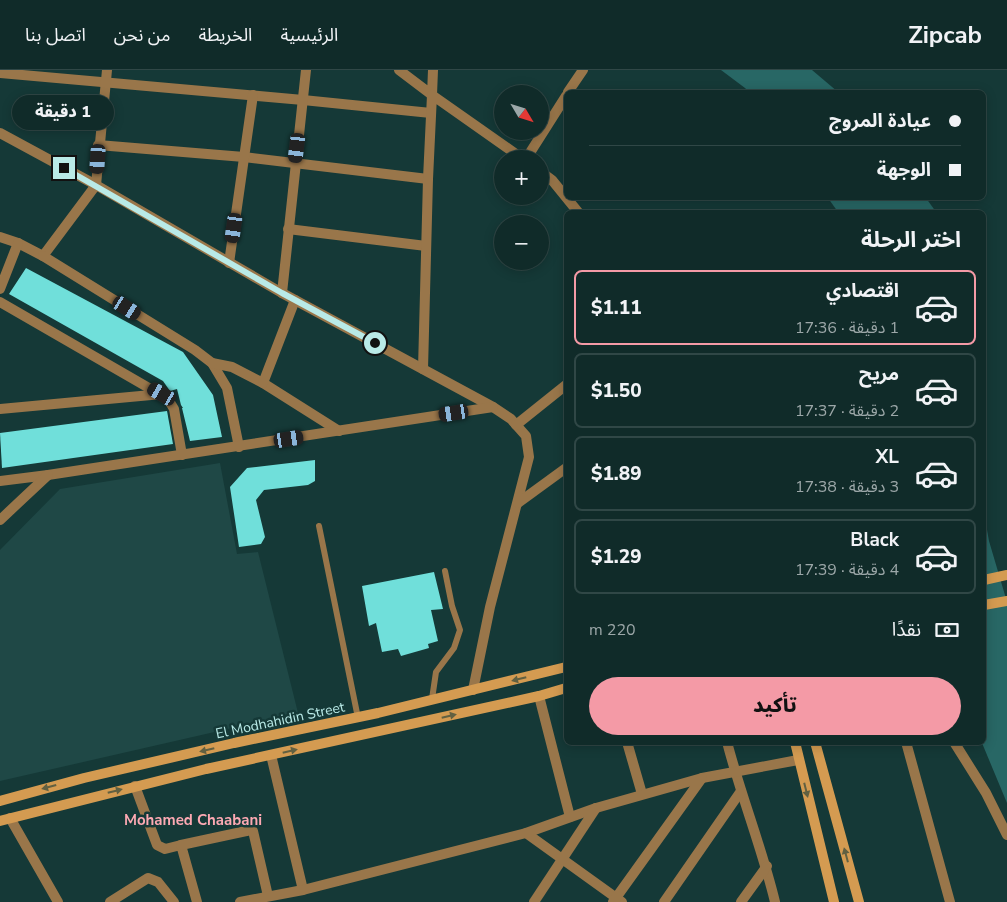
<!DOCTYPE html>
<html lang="ar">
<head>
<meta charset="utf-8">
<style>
	body { margin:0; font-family:"Nunito Sans","Noto Sans Arabic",sans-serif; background:#1e3735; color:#f1f3f6; direction:rtl; height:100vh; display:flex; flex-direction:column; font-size:19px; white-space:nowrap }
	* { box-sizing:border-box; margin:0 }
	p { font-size:16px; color:#9ca7a8 }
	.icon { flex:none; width:28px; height:28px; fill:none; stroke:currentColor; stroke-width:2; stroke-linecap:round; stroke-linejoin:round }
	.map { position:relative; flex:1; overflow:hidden; direction:ltr }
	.panel { position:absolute; left:564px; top:140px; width:422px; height:535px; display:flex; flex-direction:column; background:#102b29; border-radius:8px; box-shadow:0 2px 12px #0003,0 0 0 1px #304746; direction:rtl }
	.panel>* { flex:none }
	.banner { position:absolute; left:564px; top:20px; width:422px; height:110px; border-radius:8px; box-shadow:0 2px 12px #0003,0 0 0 1px #304746; direction:rtl; display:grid; align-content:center; height:110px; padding:0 25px; background:#102b29 }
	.needle { width:32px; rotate:128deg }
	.buttons { position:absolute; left:494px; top:15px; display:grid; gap:10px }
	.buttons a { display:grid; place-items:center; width:55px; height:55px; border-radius:50%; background:#102b29; box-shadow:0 2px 12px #0003,0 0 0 1px #304746; font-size:25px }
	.end { position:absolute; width:22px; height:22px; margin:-11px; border:6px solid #b9eae7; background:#111; box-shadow:0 0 0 2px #111 }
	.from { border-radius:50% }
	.bubble { position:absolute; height:35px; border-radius:18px; background:#102b29; box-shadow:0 2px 12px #0003,0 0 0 1px #304746; font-size:16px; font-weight:800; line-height:35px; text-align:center; direction:rtl }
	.car { position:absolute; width:15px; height:30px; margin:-15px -8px; border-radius:6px; box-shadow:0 0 4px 1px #0007; background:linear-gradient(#222 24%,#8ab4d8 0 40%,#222 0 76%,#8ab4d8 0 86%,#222 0) }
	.banner b { display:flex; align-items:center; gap:18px; height:48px; font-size:19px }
	.banner b+b { border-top:1px solid #304746 }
	.banner i { width:12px; height:12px; background:#f1f3f6 }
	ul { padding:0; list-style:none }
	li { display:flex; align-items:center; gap:15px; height:75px; margin:0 10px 8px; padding:0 15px; border:2px solid #304746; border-radius:8px }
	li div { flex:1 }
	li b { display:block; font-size:19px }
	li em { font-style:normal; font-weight:800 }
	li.current { border-color:#f49aa6 }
	li>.icon { width:45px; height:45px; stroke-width:1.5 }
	h2 { padding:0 25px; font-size:22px; line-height:60px }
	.pay { display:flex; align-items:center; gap:12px; height:55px; padding:0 25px; font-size:19px }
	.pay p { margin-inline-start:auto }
	.cta { display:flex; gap:10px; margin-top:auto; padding:10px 25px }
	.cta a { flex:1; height:58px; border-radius:30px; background:#f49aa6; color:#111; font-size:20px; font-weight:800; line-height:58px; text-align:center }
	header { display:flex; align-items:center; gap:30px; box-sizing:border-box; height:70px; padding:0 25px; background:#102b29; border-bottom:1px solid #304746 }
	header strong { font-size:24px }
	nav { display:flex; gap:28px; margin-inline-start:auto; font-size:18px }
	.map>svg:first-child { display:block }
</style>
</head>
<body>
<header>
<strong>Zipcab</strong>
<nav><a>الرئيسية</a><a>الخريطة</a><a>من نحن</a><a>اتصل بنا</a></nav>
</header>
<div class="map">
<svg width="1007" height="832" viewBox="0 0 1007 832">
	<rect width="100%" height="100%" fill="#153937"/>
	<path fill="#1f4846" d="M220,393L237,484L258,482L298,643L0,711V480L60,419Z"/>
	<g fill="#286765">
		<path d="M721,0H812L838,22H749L745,18Z"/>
		<path d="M828,128H926L936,142H838Z"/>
		<path d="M984,443L989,471L1007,532V733L982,673L984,672Z"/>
	</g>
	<g fill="#70dfda">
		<path d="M26,198L183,282L213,325L222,367L190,371L182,338H183L181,335L177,319L170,321L163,311L9,224Z"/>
		<path d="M167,341L173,374L2,398L0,363Z"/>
		<path d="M315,390V411L308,415L264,420L256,430L265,467L261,474L239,477L230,417L247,398Z"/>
		<path d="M434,502L443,539L431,540L438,571L428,574L429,578L401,586L398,579L382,582L376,553L369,556L362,516Z"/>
	</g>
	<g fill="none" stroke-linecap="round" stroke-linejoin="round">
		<g stroke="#99764a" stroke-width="6">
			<path d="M319,456L358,648"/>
			<path d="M432,629L436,602L454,578L460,560L452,536L445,501"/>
		</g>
		<g stroke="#99764a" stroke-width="10">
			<path d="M399,0L432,25L433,0"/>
			<path d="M0,3L303,30L431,43"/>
			<path d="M568,22L583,0"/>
			<path d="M0,63L96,115L282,223L493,337L511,349L526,366L529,387L490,537L473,620"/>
			<path d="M98,75L244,87L428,109"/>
			<path d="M526,89L566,26"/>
			<path d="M540,101L552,110L578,142"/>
			<path d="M288,159L426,176"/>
			<path d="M0,167L18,173L43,186L96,115L107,0"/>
			<path d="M43,186L195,280L212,293L227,318L239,377"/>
			<path d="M229,193L253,25"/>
			<path d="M0,219L18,173"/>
			<path d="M282,223L306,0"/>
			<path d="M0,232L168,329L174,339L182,385"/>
			<path d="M212,293L232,297L263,313L339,361"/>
			<path d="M423,299L428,109L432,25L523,89"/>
			<path d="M263,313L295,230"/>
			<path d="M0,339L162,324"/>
			<path d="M516,355L566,315"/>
			<path d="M0,411L48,405L493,337"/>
			<path d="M518,433L566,398"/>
			<path d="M0,450L48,405"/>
			<path d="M539,626L570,747"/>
			<path d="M627,672L642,724"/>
			<path d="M727,672C741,726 762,778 775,832"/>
			<path d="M906,672L950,832"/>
			<path d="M954,672L986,723L1007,765"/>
			<path d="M271,685L303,820"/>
			<path d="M135,716L157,775L165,779L181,775L197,832"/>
			<path d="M10,748L58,832"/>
			<path d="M526,763L622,832"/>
			<path d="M181,775L251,760L253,761L268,826"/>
			<path d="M110,832L148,808L158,812L174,832"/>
			<path d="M240,832L303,820L526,763L596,738L702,708L798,690"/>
			<path d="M534,832L596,738"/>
			<path d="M613,832L702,708"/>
			<path d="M664,832L741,721"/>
			<path d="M741,832L767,796"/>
		</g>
		<g stroke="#d49b51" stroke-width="10">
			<path d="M984,510L1007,505"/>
			<path d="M984,535L1007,531"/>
			<path d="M795,672L834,832"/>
			<path d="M815,672L859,832"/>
			<path d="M0,731L84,708L234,673L378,643L566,597"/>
			<path d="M0,751L206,699L539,626L566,618"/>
		</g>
	</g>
	<defs><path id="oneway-solid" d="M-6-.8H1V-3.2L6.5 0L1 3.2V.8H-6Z" transform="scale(1.25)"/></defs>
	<g fill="#616041">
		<use href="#oneway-solid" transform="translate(519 609) rotate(166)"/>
		<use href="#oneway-solid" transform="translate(449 646) rotate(-13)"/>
		<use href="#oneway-solid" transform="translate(207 680) rotate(167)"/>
		<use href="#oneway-solid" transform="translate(290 681) rotate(-13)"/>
		<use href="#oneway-solid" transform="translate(49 717) rotate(165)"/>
		<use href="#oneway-solid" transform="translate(806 720) rotate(76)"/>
		<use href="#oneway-solid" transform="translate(115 721) rotate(-14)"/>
		<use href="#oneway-solid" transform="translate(846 785) rotate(-105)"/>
	</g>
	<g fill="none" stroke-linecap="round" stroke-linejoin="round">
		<path stroke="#b9eae7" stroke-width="6" d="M64,98L282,223L375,273"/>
	</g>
	<g text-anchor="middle" stroke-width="5" stroke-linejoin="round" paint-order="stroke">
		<g font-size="14" fill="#b9eae7" stroke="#153937">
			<text transform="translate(280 650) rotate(-12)" y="5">El Modhahidin Street</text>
		</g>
		<g font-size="15" font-weight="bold" fill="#fda9b3" stroke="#153937">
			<text x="193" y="755">Mohamed Chaabani</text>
		</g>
	</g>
</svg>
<div class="buttons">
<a><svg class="needle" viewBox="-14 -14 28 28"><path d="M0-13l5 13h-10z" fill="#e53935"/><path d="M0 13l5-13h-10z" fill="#9ca7a8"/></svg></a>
<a>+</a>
<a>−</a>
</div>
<i class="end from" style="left:375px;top:273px"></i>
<i class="end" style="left:64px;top:98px"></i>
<div class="bubble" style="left:12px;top:25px;width:102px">1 دقيقة</div>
<i class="car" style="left:297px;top:78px;rotate:187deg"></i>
<i class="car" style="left:98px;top:89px;rotate:184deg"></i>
<i class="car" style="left:234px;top:158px;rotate:188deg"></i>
<i class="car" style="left:127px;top:238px;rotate:122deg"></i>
<i class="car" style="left:162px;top:324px;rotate:300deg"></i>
<i class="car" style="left:454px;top:343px;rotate:261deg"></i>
<i class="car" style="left:289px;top:369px;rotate:81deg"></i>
<div class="banner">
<b><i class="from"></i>عيادة المروج</b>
<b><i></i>الوجهة</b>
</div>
<section class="panel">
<h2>اختر الرحلة</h2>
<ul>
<li class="current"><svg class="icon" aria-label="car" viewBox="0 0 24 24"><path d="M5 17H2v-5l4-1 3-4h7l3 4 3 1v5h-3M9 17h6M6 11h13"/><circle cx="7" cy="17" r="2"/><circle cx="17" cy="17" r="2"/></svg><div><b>اقتصادي</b><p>1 دقيقة · 17:36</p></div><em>$1.11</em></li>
<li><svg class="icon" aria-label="car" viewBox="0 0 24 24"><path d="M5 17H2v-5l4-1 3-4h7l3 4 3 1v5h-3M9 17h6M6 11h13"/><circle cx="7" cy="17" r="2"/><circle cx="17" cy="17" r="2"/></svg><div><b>مريح</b><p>2 دقيقة · 17:37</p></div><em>$1.50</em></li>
<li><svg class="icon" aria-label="car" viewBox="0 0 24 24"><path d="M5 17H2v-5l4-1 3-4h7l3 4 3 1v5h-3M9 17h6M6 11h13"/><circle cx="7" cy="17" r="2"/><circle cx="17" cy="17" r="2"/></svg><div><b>XL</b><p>3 دقيقة · 17:38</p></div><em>$1.89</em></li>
<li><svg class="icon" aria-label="car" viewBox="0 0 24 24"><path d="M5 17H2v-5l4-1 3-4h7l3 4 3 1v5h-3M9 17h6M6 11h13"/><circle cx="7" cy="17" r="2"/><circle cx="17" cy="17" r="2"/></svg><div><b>Black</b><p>4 دقيقة · 17:39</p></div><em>$1.29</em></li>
</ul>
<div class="pay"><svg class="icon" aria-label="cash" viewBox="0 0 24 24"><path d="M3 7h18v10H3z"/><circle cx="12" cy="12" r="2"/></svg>نقدًا<p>220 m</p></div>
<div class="cta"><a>تأكيد</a></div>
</section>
</div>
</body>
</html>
